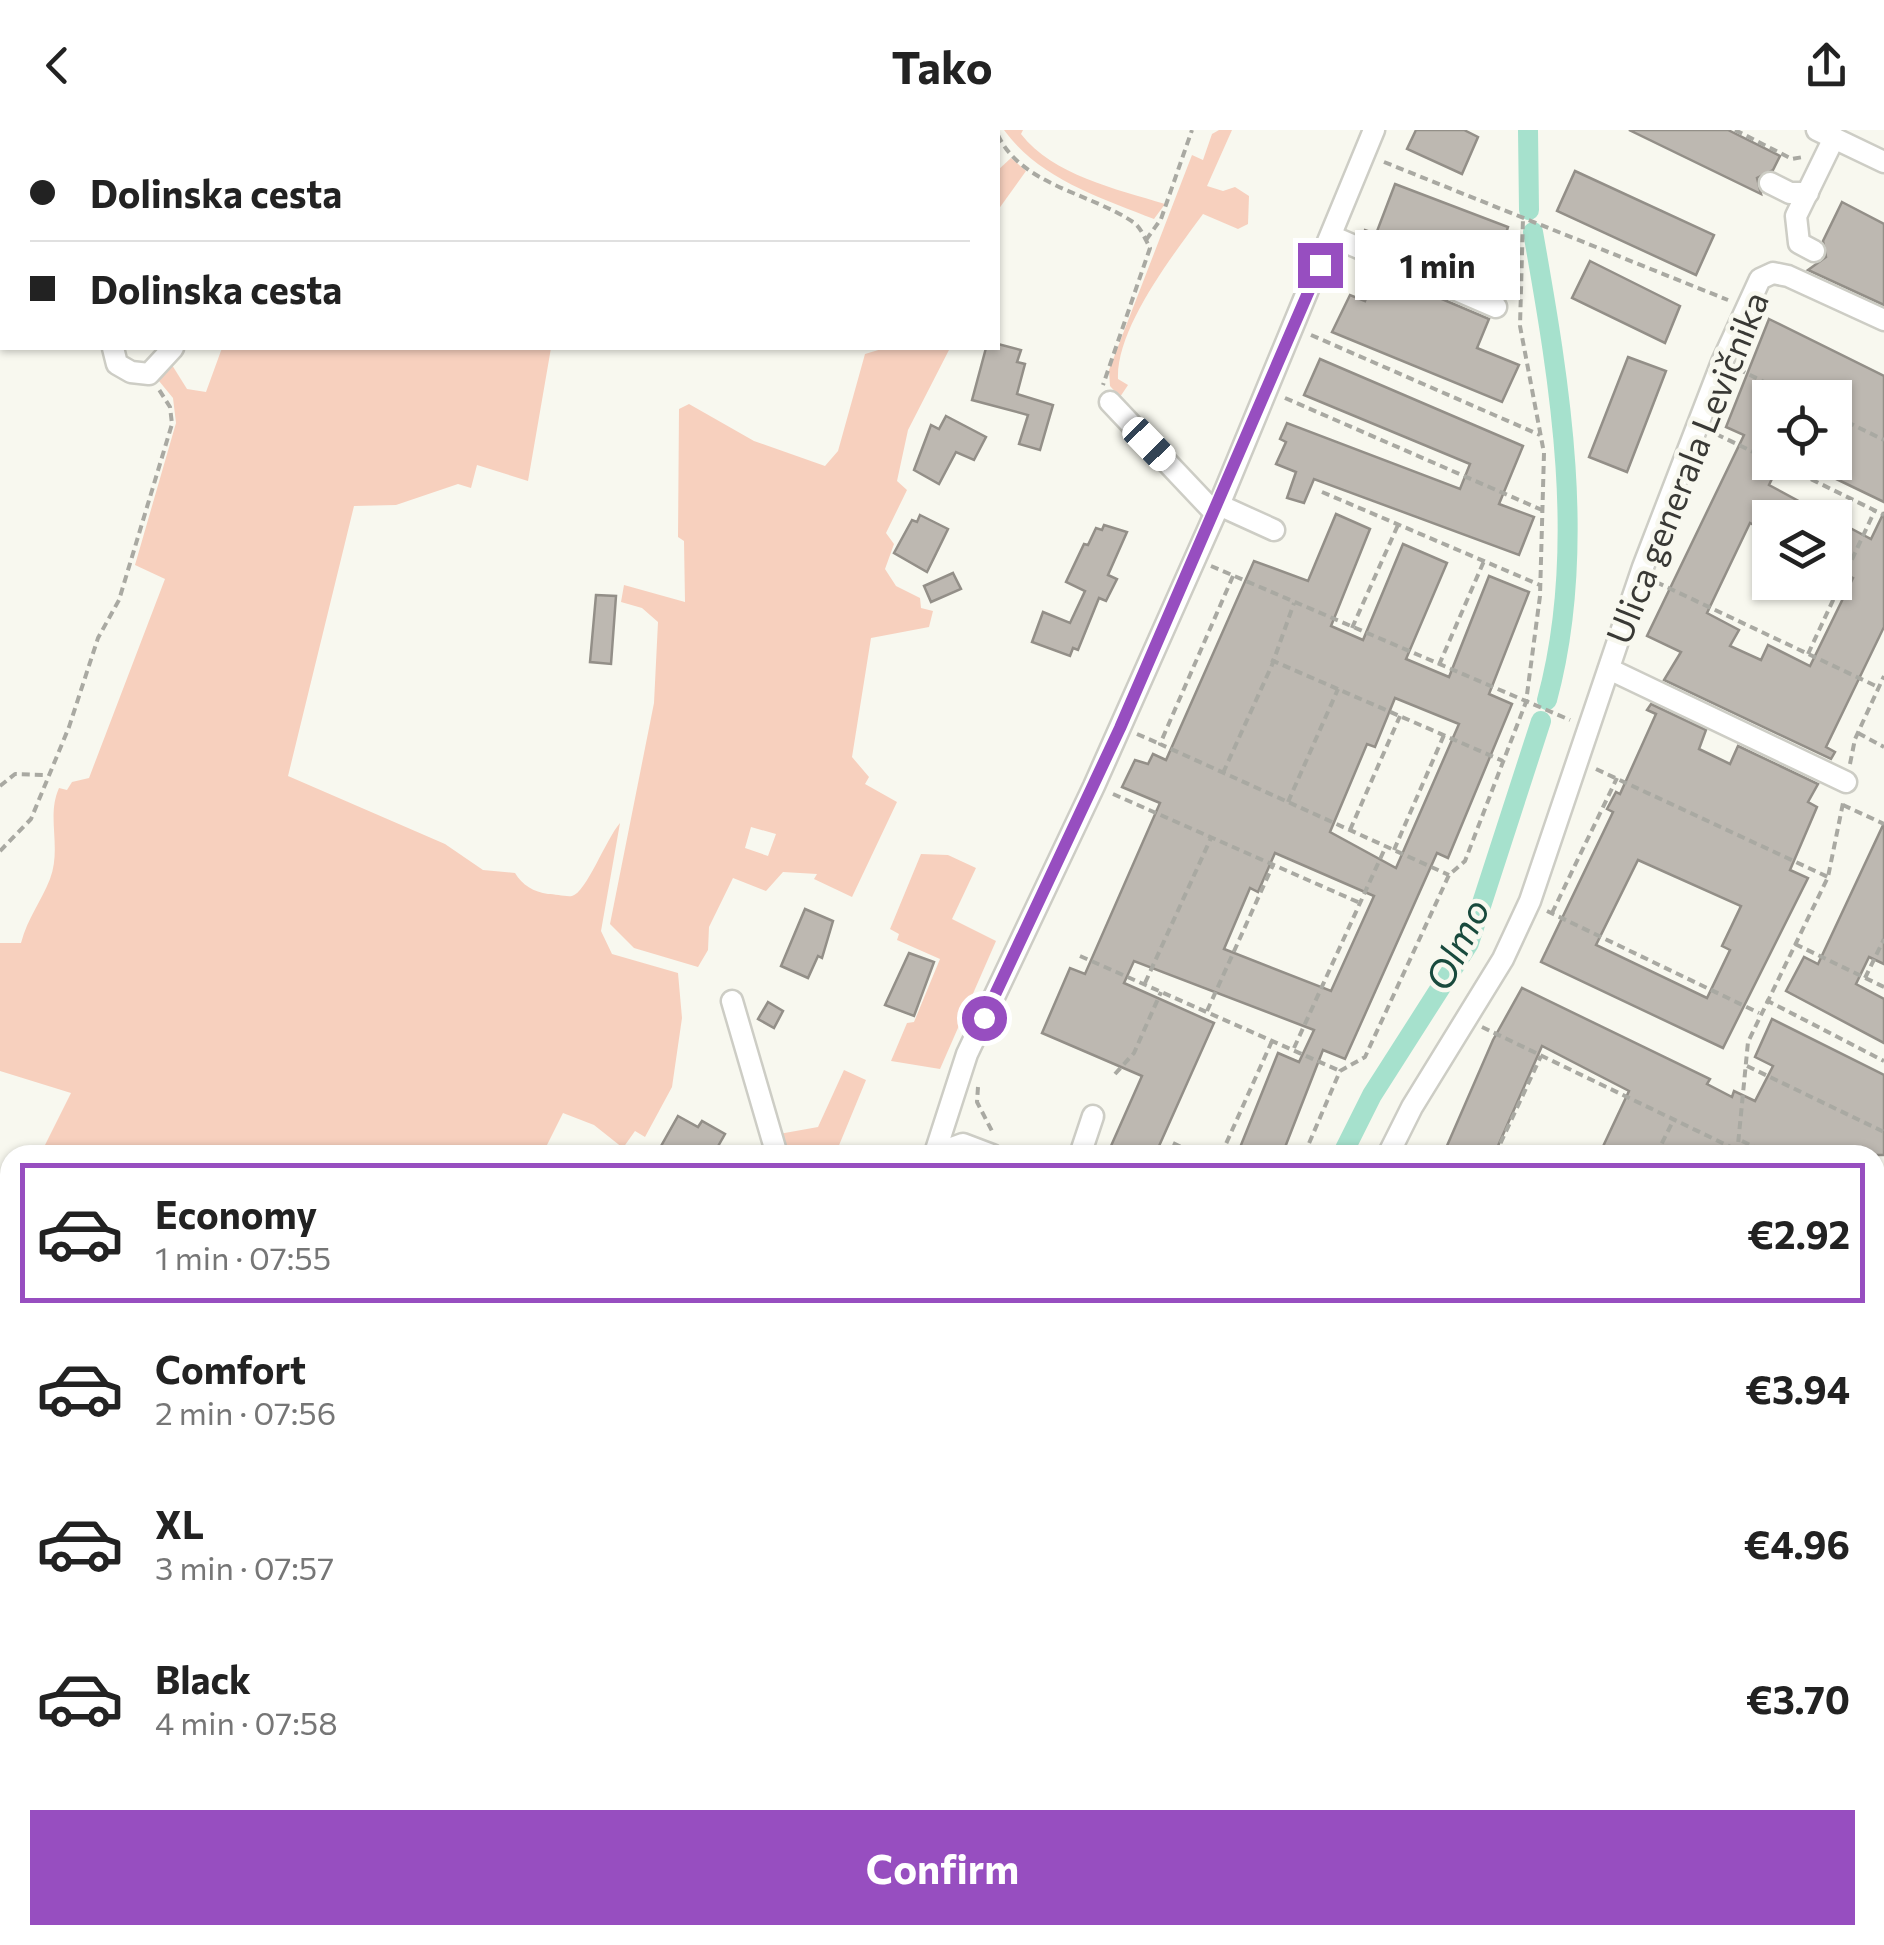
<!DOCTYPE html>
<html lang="en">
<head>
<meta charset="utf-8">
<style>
	body { margin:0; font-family:Commissioner,sans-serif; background:#f2f2f2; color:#222; height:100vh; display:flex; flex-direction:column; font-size:38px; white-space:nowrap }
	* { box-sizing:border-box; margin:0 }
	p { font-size:32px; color:#767676 }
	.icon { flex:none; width:55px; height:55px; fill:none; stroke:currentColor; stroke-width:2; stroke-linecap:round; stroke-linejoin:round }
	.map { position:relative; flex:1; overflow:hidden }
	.panel { position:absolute; left:0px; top:1015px; width:1885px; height:800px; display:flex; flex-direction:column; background:#fff; border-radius:30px 30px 0 0; box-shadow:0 2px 8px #0004 }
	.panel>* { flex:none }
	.guide { position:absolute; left:0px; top:0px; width:1000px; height:220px; box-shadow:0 2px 8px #0004; display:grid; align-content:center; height:220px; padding:0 30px; background:#fff }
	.buttons { position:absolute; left:1752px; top:250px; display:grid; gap:20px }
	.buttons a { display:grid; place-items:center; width:100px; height:100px; border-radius:0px; background:#fff; box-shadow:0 2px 8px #0004; font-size:50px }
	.end { position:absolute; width:45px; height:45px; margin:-22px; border:12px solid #974ec0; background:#fff; box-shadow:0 0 0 5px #fff }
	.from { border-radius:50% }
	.bubble { position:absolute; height:70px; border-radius:0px; background:#fff; box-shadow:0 2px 8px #0004; font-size:32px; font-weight:700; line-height:70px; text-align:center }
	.car { position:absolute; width:30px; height:60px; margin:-30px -15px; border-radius:12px; box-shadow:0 0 8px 2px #0007; background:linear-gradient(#fff 24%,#345 0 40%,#fff 0 76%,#345 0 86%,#fff 0) }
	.guide b { display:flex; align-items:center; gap:35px; height:95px; font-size:38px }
	.guide b+b { border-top:2px solid #e0e0e0 }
	.guide i { width:25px; height:25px; background:#222 }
	ul { padding:18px 0 0; list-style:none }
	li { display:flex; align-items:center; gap:30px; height:140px; margin:0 20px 15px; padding:0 10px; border:5px solid transparent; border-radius:0px }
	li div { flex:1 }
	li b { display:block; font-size:38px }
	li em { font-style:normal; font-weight:700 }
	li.on { border-color:#974ec0 }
	li>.icon { width:90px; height:90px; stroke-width:1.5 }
	.primary-button { display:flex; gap:20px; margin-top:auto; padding:20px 30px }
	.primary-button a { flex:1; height:115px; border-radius:0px; background:#974ec0; color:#fff; font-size:40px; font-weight:700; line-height:115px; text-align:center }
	header { display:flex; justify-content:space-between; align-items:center; height:130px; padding:0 30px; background:#fff; font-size:45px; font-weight:700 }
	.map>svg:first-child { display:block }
</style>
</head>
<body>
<header><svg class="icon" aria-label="back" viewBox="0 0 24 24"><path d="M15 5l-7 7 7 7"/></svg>Tako<svg class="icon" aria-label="share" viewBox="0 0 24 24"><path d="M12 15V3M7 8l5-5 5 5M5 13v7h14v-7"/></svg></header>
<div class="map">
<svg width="1884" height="1815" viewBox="0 0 1884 1815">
	<rect width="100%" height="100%" fill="#f8f8ef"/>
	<path fill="#edeede" d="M1875,1667L1884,1673V1815H1236L1239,1805H1875Z"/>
	<g fill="#f7d0be" fill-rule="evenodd">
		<path d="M283,0H990L991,2H283Z"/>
		<path d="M1004,0H1023L1021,4C1053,45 1116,59 1165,74L1154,89C1099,67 1040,49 1004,0Z"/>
		<path d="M1219,0H1232L1207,56L1223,61L1235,57L1249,66L1248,94L1238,99L1203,84C1173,125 1116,198 1118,249L1128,255L1120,267L1110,256L1109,240L1192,25L1203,30L1212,4Z"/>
		<path d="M1011,28L1026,41L998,80V40Z"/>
		<path d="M222,218H551L528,351L477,335L471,358L458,354L396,375L354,376L288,646L445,714L483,740L515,743C522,755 534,762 548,764C555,764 566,767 572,766C586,763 606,709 620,693L601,801L612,824L678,843L682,888L672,957L645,1007L635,1001L623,1018L594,995L563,983L542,1025H40L71,963L0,941V813H21C28,787 41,772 50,749C62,717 46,687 59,658L67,660L72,652L89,648L165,449L135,435L176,293L173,268L159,251L172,235L187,259L206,262Z"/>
		<path d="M885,218H950L908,300L897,351L907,360L886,403L894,414L885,439L896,456L920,468L921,478L933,481L929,497L871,508L852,627L869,647L865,654L897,672L852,767L814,749L817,744L783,742L766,761L733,748L709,797L708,820L698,837L634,818L610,794L654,573L658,492L642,478L621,472L624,455L685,472L684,411L678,407L679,279L689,274L754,311L825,336L838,321L865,224ZM751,697L776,704L768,726L745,718Z"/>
		<path d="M921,724L948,725L976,738L952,789L996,811L940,939L891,931L907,893L914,892L940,829L897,810L899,804L890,799Z"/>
		<path d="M844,940L866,950L835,1025H783L779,1004L818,997Z"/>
		<path d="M10,1066V1332L0,1344V1074Z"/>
		<path d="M0,1480L10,1491V1556L0,1565Z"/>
		<path d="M575,1805H638L626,1815H573Z"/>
		<path d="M710,1805H880L897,1815H707Z"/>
		<path d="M912,1805H989L984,1815H906Z"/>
		<path d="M1060,1805H1239L1236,1815H1057Z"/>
	</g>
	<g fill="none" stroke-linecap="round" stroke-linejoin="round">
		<g stroke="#a6e1cd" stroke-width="20">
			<path d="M1528,0L1529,80"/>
			<path d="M1533,102C1560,254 1588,419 1547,570"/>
			<path d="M1342,1025L1372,965L1469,813L1541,591"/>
			<path d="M1876,1671L1884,1676"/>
		</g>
	</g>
	<g fill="#bdb8b1" stroke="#938f88" stroke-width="2.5" fill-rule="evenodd">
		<path d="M1416,0H1464L1478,7L1462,44L1407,19Z"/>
		<path d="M1629,0H1728L1780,26L1773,40L1757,48L1761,64Z"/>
		<path d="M1575,41L1714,105L1696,145L1557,81Z"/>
		<path d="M1395,54L1508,97L1500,122L1511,127L1498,163L1363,105L1365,100L1376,104Z"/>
		<path d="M1842,72L1884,94V175L1808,140L1826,127L1823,111Z"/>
		<path d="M1590,131L1680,176L1665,213L1572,168Z"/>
		<path d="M1376,141L1489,189L1477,218L1519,235L1502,272L1332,202L1350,165L1365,171Z"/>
		<path d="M1769,189L1884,246V372L1801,332H1835V268H1770V332H1780L1769,355L1830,388H1770V404L1750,393L1707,483L1739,500L1730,516L1761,530L1768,515L1810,536L1853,448L1835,438V390L1871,409L1884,382V497L1826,617L1835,622L1831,629L1664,550L1681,522L1647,506L1744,305L1726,297Z"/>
		<path d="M998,214L1021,220L1017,232L1025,234L1017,264L1053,275L1040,320L1019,314L1028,285L972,270L986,218H998Z"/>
		<path d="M1628,227L1666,241L1627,342L1589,327Z"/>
		<path d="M1320,229L1523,316L1499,374L1534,387L1519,425L1314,349L1304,373L1287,368L1296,342L1276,334L1286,312L1280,309L1287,293L1460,359L1470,334L1304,265Z"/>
		<path d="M946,286L986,307L974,330L956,322L939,354L914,340L931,295L939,299Z"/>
		<path d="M1336,384L1370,399L1331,496L1363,510L1403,414L1447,433L1406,529L1449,547L1489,446L1529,462L1489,564L1512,574L1448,728L1437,723L1345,929L1323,920L1282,1025H1237L1278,923L1299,932L1314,900L1134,831L1124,853L1214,893L1155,1025H1107L1142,946L1042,903L1070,838L1085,844L1160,673L1122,657L1135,630L1148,634L1153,624L1166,630L1254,431L1308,451ZM1395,568L1459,594L1396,738L1330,702L1367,614L1375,617ZM1275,723L1374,766L1331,861L1224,819L1250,758L1258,762Z"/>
		<path d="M920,385L948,399L927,442L894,423L912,390L917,392Z"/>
		<path d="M1104,395L1127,402L1108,445L1117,449L1106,471L1099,468L1078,520L1073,518L1070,526L1032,512L1043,482L1070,493L1085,461L1066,452L1084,414L1088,415L1096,398L1102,400Z"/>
		<path d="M953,443L961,459L931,472L924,456Z"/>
		<path d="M596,465L616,466L611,534L590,532Z"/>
		<path d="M1651,574L1706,600L1699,619L1730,634L1738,616L1818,654L1808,672L1817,677L1790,740L1808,748L1723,918L1541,832L1613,682L1607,679L1616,662L1620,664L1656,584L1647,580ZM1638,730L1741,776L1722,816L1730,820L1707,868L1596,815Z"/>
		<path d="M1884,693V834L1869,827L1856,854L1884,869V913L1786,861L1804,827L1818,834Z"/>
		<path d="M805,779L833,791L822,828L818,826L808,848L781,836Z"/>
		<path d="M909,823L934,832L914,886L885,875Z"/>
		<path d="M1522,858L1710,949L1707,954L1732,967L1734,961L1755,971L1773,936L1755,927L1772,889L1884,945V1025H1599L1629,961L1542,916L1494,1025H1443L1493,910Z"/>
		<path d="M768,872L783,881L774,898L758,889Z"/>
		<path d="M678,986L698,997L702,991L725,1004L713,1025H656Z"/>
	</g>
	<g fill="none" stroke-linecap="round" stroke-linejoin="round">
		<g stroke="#cdcdc5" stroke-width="25">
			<g id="minor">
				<path d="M15,0L17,2"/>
				<path d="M1817,0L1884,32"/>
				<path d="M262,2V0"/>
				<path d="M1770,53L1790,63H1808"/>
				<path d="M1331,106L1496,177"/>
				<path d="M1814,121L1799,113L1796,86L1834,8"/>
				<path d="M113,218L117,234L131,242L149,244L173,218"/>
				<path d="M1110,272L1215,383"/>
				<path d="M1219,375L1274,400"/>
				<path d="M1609,539L1846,652"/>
				<path d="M732,871L777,1025"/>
				<path d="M935,1023L967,924L1094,656L1219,375L1374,0"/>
				<path d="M933,1025L963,1014L992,1025"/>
				<path d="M1080,1025L1093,986"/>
				<path d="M1388,1025L1412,977L1503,829L1530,771L1643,437L1722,232L1760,149L1773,143L1788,146L1884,190"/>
				<path d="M1875,1612L1884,1618"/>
				<path d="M1875,1644L1884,1630"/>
				<path d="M0,1676L10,1665"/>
				<path d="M689,1815L692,1805"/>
				<path d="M1789,1815L1793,1805"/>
				<path d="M1844,1815L1847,1805"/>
			</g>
		</g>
		<g stroke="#a9a9a2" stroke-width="4" stroke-dasharray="8 5" stroke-linecap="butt">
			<path d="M1735,0L1792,29L1803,27"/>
			<path d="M998,5C1021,55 1090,63 1133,92C1141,97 1145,109 1150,118L1103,255"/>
			<path d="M1384,32L1728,170"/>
			<path d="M1146,110L1161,89L1192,0"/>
			<path d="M1311,205L1540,305"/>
			<path d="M1738,239L1796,268"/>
			<path d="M1285,268L1542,380"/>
			<path d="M1835,286L1884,310"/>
			<path d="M1716,304L1770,330"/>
			<path d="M1776,332L1884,385"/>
			<path d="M1322,362L1540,455"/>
			<path d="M1211,436L1570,590"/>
			<path d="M1233,446L1160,614L1449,745"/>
			<path d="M1656,452L1878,557"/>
			<path d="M1352,498L1398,395"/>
			<path d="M1808,524L1875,380"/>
			<path d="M1271,530L1503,631"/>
			<path d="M1439,535L1484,431"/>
			<path d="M1858,603L1884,617"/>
			<path d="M1137,604L1160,614"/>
			<path d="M1850,634L1855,609L1884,546"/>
			<path d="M1596,639L1828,747"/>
			<path d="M1223,643L1272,535L1294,473"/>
			<path d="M0,656L15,644L46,645"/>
			<path d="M1113,664L1360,773"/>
			<path d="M1288,672L1338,559"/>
			<path d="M1843,675L1884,694"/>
			<path d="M1350,700L1400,586"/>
			<path d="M1394,720L1444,605"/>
			<path d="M0,721L31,689L69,597L98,508L119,470L172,294L170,277L158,258"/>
			<path d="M1547,781L1759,883"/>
			<path d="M1552,783L1617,648"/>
			<path d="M1795,814L1884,857"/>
			<path d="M1080,826L1340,941"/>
			<path d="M1865,848L1884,809"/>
			<path d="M1145,853L1211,708"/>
			<path d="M1766,870L1884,931"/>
			<path d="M1207,881L1273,735"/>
			<path d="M1482,897L1739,1021"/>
			<path d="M1294,918L1386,716"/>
			<path d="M1747,936L1884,1002"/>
			<path d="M1115,944L1134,923L1161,862"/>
			<path d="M978,957L977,972L993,1003"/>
			<path d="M1742,1011L1771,1025"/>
			<path d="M904,1025L912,1021"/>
			<path d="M1168,1025L1173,1013L1198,1025"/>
			<path d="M1221,1025L1272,911"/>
			<path d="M1304,1025L1340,941L1365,927L1449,745L1465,731L1526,572L1540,466L1544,323L1520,196L1523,88"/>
			<path d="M1495,1025L1541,926"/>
			<path d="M1656,1025L1673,991"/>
			<path d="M1737,1025L1748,912L1828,747L1843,673"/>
			<path d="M1875,1076L1884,1080"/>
			<path d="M1875,1158L1884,1139"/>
			<path d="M1875,1233L1884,1237"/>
			<path d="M1875,1307L1884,1311"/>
			<path d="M1875,1384L1884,1388"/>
		</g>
		<use href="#minor" stroke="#fff" stroke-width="20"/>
	</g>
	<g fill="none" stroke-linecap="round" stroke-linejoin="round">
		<path stroke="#974ec0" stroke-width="12" d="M984,888L1120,598L1320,135"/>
	</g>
	<g text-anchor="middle" stroke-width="9" stroke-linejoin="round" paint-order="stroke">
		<g font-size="35" fill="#393935" stroke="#f8f8ef">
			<text transform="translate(1688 338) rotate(-68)" y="12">Ulica generala Levičnika</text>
		</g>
		<g font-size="38" font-style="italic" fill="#194a3d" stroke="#f8f8ef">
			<text transform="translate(1458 815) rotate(-64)" y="13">Olmo</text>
		</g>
	</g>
</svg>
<div class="buttons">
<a><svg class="icon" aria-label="locate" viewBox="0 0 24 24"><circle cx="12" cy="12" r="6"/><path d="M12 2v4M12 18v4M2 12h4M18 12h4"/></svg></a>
<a><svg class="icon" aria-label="layers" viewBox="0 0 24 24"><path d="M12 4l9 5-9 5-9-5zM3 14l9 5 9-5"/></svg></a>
</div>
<i class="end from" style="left:984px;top:888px"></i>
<i class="end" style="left:1320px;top:135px"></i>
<div class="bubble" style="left:1355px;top:100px;width:165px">1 min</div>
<i class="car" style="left:1149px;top:314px;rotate:136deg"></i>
<div class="guide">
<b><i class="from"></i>Dolinska cesta</b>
<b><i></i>Dolinska cesta</b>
</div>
<section class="panel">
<ul>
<li class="on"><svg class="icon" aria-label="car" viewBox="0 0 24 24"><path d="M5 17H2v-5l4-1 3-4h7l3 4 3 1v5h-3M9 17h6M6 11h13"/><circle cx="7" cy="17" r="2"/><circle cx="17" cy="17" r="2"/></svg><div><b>Economy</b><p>1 min · 07:55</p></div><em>€2.92</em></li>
<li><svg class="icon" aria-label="car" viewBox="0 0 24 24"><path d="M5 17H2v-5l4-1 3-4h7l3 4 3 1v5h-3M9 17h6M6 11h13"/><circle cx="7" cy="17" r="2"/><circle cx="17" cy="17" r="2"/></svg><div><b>Comfort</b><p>2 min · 07:56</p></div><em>€3.94</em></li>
<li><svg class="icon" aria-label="car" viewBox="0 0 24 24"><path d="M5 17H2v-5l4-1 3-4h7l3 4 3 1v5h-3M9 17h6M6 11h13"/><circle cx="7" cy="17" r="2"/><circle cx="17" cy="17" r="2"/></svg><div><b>XL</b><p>3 min · 07:57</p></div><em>€4.96</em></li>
<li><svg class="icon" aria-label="car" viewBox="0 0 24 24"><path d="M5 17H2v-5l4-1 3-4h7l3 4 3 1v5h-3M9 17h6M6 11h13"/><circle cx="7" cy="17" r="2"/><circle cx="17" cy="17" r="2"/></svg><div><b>Black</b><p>4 min · 07:58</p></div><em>€3.70</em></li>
</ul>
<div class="primary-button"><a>Confirm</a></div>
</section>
</div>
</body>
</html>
